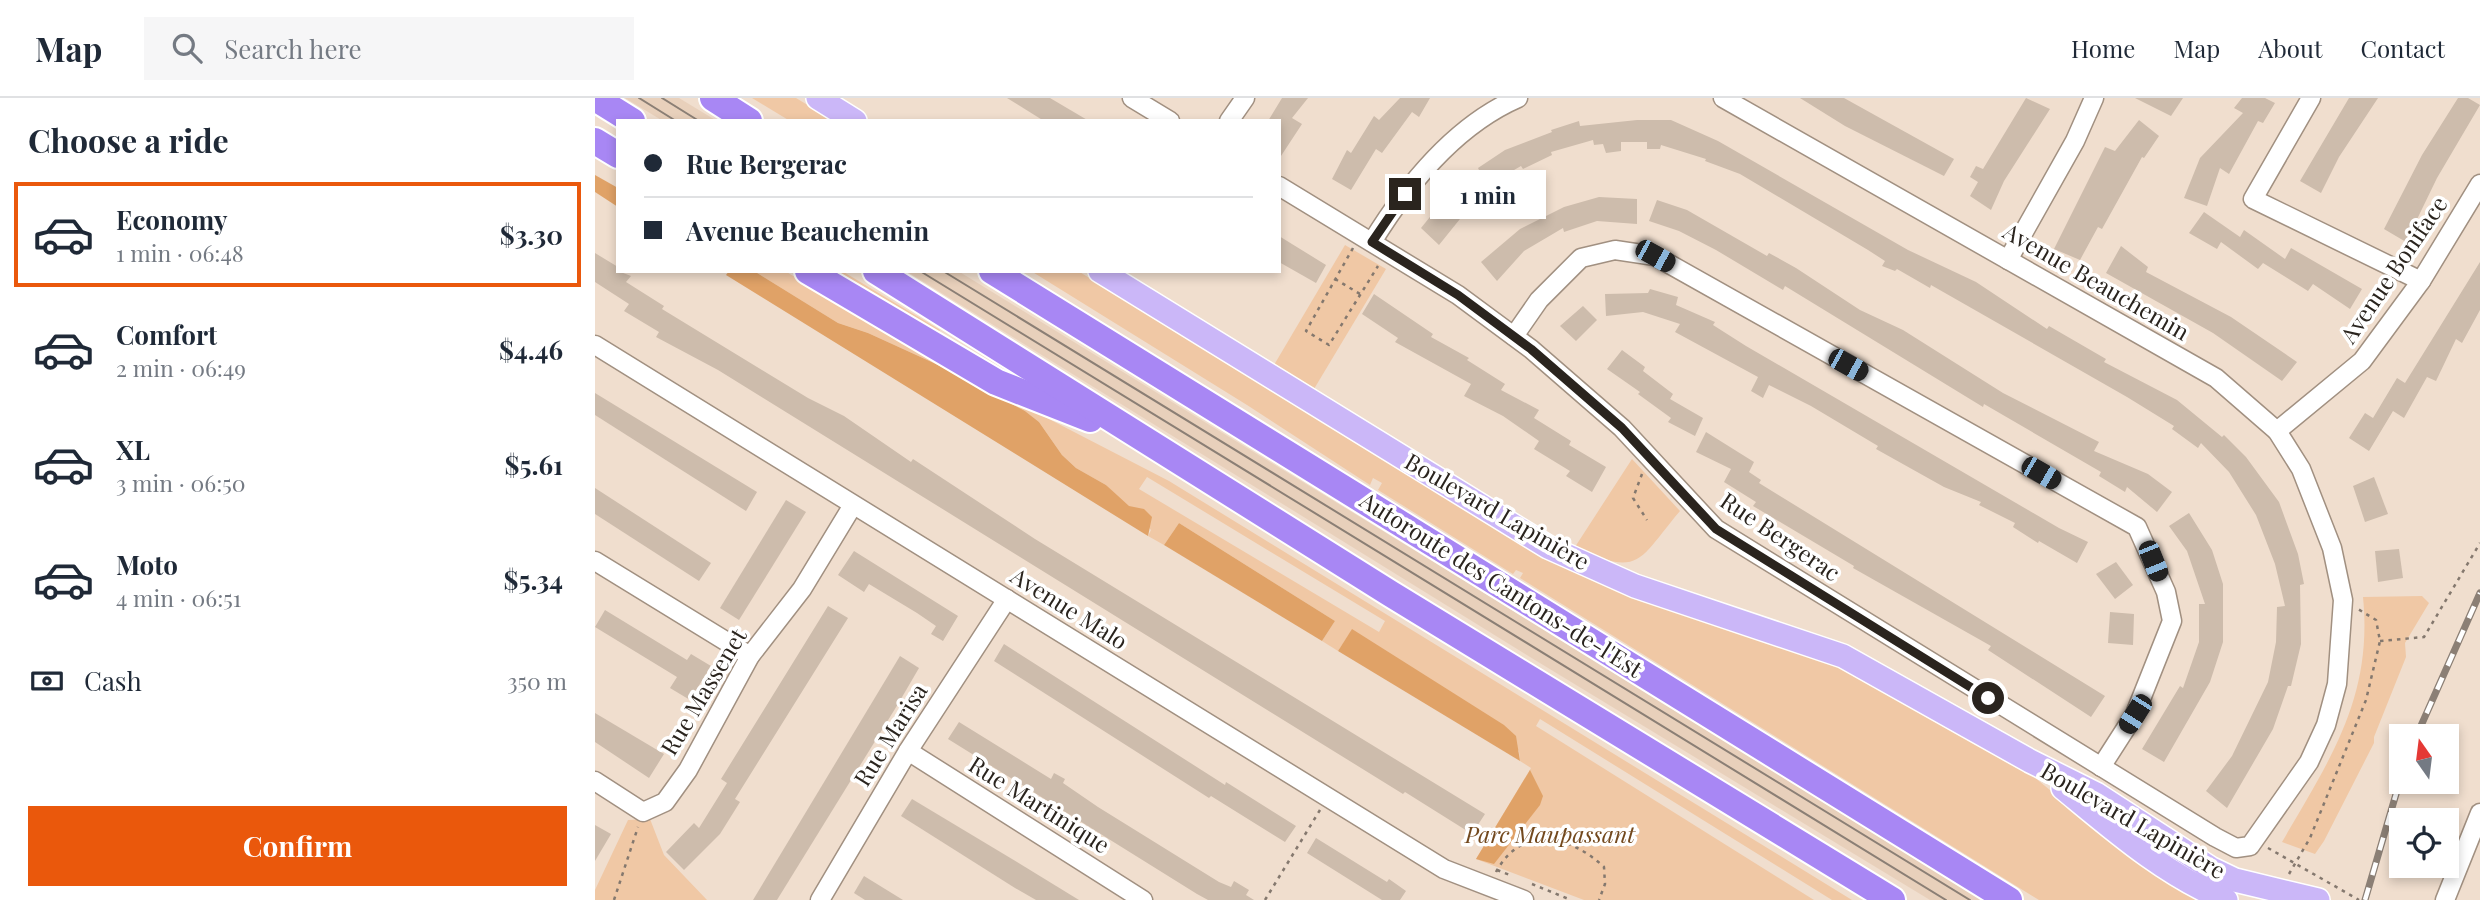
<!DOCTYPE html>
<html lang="en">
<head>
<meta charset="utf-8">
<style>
	body { margin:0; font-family:"Playfair Display",serif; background:#f6f6f7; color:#1f2937; height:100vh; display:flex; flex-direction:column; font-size:26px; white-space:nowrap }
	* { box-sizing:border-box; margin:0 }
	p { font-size:23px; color:#747a83 }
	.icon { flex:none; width:38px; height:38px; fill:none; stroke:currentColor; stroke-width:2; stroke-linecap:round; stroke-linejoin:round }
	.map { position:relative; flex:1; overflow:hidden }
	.side { display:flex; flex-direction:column; background:#fff; width:595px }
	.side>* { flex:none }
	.banner { position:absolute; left:21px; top:21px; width:665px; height:154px; border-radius:0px; box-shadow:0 4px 10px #0003; display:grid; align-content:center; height:154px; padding:0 28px; background:#fff }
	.needle { width:46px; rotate:346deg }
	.tools { position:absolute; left:1794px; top:626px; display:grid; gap:14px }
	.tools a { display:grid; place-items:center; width:70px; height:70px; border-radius:0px; background:#fff; box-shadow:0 4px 10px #0003; font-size:35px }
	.end { position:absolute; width:32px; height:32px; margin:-16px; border:9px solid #2a241e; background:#fff; box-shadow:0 0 0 4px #fff }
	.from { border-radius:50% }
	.bubble { position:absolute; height:49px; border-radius:0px; background:#fff; box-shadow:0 4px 10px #0003; font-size:23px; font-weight:700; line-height:49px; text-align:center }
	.car { position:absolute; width:21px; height:42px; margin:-21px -10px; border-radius:9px; box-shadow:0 0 5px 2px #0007; background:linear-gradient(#222 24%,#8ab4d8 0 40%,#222 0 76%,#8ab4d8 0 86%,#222 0) }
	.banner b { display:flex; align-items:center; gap:24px; height:66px; font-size:26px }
	.banner b+b { border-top:2px solid #e0e1e3 }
	.banner i { width:18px; height:18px; background:#1f2937 }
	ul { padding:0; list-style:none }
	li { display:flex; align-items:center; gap:21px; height:105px; margin:0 14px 10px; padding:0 14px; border:4px solid transparent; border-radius:0px }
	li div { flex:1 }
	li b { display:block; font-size:26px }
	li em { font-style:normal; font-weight:700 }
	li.current { border-color:#ea580c }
	li>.icon { width:63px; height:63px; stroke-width:1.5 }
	h2 { padding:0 28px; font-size:32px; line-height:84px }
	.pay { display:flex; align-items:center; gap:18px; height:77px; padding:0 28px; font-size:26px }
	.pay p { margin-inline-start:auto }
	.action { display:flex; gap:14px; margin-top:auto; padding:14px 28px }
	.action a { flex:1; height:80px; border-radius:0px; background:#ea580c; color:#fff; font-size:28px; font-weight:700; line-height:80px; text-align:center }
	header { display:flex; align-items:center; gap:42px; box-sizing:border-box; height:98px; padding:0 35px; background:#fff; border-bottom:2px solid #e0e1e3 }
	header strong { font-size:33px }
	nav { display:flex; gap:38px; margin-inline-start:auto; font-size:24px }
	.search { width:490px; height:63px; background:#f6f6f7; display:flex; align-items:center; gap:18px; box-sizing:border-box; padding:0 24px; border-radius:0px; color:#747a83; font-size:26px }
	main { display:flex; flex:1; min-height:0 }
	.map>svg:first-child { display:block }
</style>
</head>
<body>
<header>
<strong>Map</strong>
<div class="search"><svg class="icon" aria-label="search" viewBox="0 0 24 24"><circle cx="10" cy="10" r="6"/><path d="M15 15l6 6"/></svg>Search here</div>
<nav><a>Home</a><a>Map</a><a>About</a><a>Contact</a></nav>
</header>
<main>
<section class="side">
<h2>Choose a ride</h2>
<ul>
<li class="current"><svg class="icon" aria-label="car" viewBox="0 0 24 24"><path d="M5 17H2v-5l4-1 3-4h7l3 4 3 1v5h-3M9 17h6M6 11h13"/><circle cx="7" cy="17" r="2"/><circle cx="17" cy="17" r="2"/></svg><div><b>Economy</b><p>1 min · 06:48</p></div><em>$3.30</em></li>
<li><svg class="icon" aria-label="car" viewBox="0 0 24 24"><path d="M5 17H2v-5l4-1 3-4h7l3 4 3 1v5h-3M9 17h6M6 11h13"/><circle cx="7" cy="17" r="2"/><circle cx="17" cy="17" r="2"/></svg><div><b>Comfort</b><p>2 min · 06:49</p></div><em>$4.46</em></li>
<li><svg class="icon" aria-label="car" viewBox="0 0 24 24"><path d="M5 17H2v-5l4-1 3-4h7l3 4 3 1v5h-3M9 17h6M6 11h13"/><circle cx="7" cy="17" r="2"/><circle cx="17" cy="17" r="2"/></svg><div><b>XL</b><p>3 min · 06:50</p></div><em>$5.61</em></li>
<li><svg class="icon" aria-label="car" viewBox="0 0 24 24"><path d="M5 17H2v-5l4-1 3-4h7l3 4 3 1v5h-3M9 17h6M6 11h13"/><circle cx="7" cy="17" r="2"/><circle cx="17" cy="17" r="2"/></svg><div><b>Moto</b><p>4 min · 06:51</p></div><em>$5.34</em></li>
</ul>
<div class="pay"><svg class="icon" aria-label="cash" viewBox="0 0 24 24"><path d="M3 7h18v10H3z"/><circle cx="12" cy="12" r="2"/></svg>Cash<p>350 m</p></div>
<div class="action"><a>Confirm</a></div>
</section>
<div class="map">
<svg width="1885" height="802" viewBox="0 0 1885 802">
	<rect width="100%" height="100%" fill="#f0dece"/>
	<g fill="#e8d0bb">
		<path d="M30,0H84L122,23H68Z"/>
		<path d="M311,173H363L1391,802H1335L935,559Z"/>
	</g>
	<g fill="#f0c8a5" fill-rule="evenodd">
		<path d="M157,0H201L239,23H195Z"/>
		<path d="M750,147L791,171L719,291L679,267Z"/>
		<path d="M159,173H190L309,246L574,383L1257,802H1237L945,621L941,628L1219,802H989L881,761L936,670L925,663L924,653L757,532L743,553L727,543L740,523L584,425L569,447L553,438L556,432L511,387L481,370L467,357L444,324L430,313L341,266L273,235L243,225ZM552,379L790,523L784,534L544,391Z"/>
		<path d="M230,173H247L345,232L340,239Z"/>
		<path d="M436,173H483L955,462L1022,493L1240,566L1432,673L1536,759L1608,802H1444L925,480L928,475L921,472L918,476L783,392L787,385L778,380L775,387L652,307Z"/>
		<path d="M1037,361L1085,413C1044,461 1046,481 980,449Z"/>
		<path d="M1827,498L1834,505L1810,545L1811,559L1779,639V645L1729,743L1720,756L1687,744C1735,661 1778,600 1768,499Z"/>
		<path d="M55,721L69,757L112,802H0V792L33,722Z"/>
	</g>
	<g fill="#e0a267">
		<path d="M0,77L23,90V109L0,94Z"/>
		<path d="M134,173H159L243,225L273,235L341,266L430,313L444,324L467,357L481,370L511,387L534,408L549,411L557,419L553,438L131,177Z"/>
		<path d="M584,425L740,523L727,543L569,447Z"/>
		<path d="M757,531L909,627L921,638L925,663L743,553Z"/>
		<path d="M935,672L948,698L945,707L899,766L881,761Z"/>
	</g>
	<g fill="#cdbcac">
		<path d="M412,0H455L494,23H449Z"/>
		<path d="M687,0H713L697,20L707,26L684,61V23H673Z"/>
		<path d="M805,0H835L824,19L817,14L787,55L781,51L756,92L737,81L752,52L756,55L779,18L784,22Z"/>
		<path d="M1205,0H1249L1359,61L1349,78L1250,28Z"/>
		<path d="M1431,0L1455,11L1409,83L1396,112L1375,98L1383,84L1375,79L1381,68L1388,71Z"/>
		<path d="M1540,0H1588L1576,18Z"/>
		<path d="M1647,0H1670L1680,5L1668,25L1663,23L1634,76L1625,70L1612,108L1589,100L1605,60L1648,15L1639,10Z"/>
		<path d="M1754,0H1783L1744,59L1726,95L1705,83Z"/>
		<path d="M1863,0H1873L1885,7L1842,80L1811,144L1789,131L1827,57Z"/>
		<path d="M1042,22H1076L1123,43L1313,152L1381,184L1452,231L1454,228L1511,261L1509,264L1582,302L1627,339L1629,337L1651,359L1684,404L1703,456L1709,486L1705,487L1706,546L1696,588H1693L1678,631L1632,710L1611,693L1637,658L1673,584L1681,544L1682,509L1690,508L1680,466L1661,417L1634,374L1606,345L1603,350L1577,331L1579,328L1532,299L1336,187L1335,190L1302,171L1300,173L1287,168L1290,163L1273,152L1145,76L1110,63L1111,61L1066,47L1065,51H1052V44H1026V53L1011,55L1008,46L999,47L998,42L956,54L957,57L928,71L926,68L886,91L895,101L872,119L869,116L844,147L826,130L852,98L884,72L883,70L910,52L957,34L956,32L984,23L985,28Z"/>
		<path d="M1544,22L1564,38L1549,60L1547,59L1507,131L1503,129L1485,162L1459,151L1510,49L1520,53Z"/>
		<path d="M1004,99L1042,101V126L1002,123L969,134L968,130L929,153L902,183L886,164L925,131L969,109Z"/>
		<path d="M1062,102L1092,112L1172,158L1174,155L1201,170L1265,212L1308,232L1408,295L1504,344L1499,353L1553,376L1577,394L1562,414L1532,389L1530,394L1504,378L1506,374L1389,306L1388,309L1190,188L1188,192L1121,152L1084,133L1054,123Z"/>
		<path d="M1609,114L1645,139L1649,132L1690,161L1696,150L1767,191L1755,211L1718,186L1713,193L1668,165L1663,171L1626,144L1622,151L1594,135Z"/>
		<path d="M684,138L731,167L721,185L684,164Z"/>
		<path d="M1526,148L1553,169L1551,174L1636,219L1702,264L1687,283L1618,235L1511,175Z"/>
		<path d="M0,155L23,169V173L36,178L31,184L69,208L67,211L213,300L249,318L316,364L318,361L440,441L890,716L877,736L810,694L808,696L123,272L61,239L64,234L29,213L34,206L0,184Z"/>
		<path d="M1885,164V212L1867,245L1861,241L1841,283L1832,279L1809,320L1798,313L1774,353L1754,340L1770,315L1778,320L1802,280L1810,285Z"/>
		<path d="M1055,191L1083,199L1081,207L1120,224L1118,227L1151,248L1464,430L1493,444L1482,465L1444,443L1443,445L1418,429L1420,425L1384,407L1386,404L1349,389L1281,351L1283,348L1216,308L1174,287L1168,300L1156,293L1163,279L1080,234L1085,226L1048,214L1011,218L1010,196L1053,195Z"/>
		<path d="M779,196L838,236L836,239L874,260L872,262L910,286L906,292L944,312L939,320L976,343L974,347L1011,369L997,394L971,378L975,373L939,351L944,343L908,318L869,298L876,286L800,244L803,240L767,216Z"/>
		<path d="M988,208L1002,222L981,243L965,228Z"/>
		<path d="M1027,252L1050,269L1048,273L1078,296L1075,301L1108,320L1100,338L1073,324L1076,320L1043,296L1045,294L1012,271Z"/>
		<path d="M0,295L162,394L151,413L0,317Z"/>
		<path d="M1111,334L1159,364L1154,374L1166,382L1164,385L1510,598L1496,619L1393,552L1396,548L1258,470L1259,468L1158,408L1161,404L1129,384L1136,371L1101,354Z"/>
		<path d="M1779,379L1793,416L1770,424L1758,388Z"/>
		<path d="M0,390L116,465L104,483L0,416Z"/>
		<path d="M191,402L211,414L144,522L125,510Z"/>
		<path d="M1594,415L1617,452L1628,486V544L1615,584L1569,664L1547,651L1585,588L1588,590L1604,544V506H1610L1592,453L1574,428Z"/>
		<path d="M1804,451L1808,480L1783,484L1780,453Z"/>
		<path d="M259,453L363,518L348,543L336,536L341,528L322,515L274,486L269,494L243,477Z"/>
		<path d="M1521,464L1538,487L1520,501L1501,476Z"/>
		<path d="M233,508L253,520L140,701L145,704L125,736L89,772L71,754L99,725L104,730L132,685L126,681Z"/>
		<path d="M10,512L92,562L96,556L116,568L95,602L75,590L82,579L0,529Z"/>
		<path d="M1515,514L1539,516L1538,547L1513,545Z"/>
		<path d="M409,546L630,687L631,684L701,728L690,744L616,698L614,700L399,563Z"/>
		<path d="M305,558L324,570L303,606L182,802H158Z"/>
		<path d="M0,615L69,656L54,680L0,644Z"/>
		<path d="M364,624L456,681L459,675L470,681L468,685L503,709L624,784L636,789L639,783L654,792L651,797L659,802H613L602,796L353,641Z"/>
		<path d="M317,701L422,764L484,802H441L420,790L306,718Z"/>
		<path d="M0,727L16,736L0,763Z"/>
		<path d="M721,740L792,784L794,781L811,793L805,802H787L712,755Z"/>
		<path d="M269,778L308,802H270L259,795Z"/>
	</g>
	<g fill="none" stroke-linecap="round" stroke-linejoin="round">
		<g stroke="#a19081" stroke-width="21">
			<g id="minor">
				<path d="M537,0L575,23"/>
				<path d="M1716,0L1658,101L1826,183"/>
				<path d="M634,23L650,0"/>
				<path d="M684,88L863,197L936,251L1027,330L1121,431L1620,739L1641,750L1655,748L1714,664L1731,627L1742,586L1748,502L1737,450L1706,371L1682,333L1621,280L1128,0"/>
				<path d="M777,144C812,87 861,27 923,0"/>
				<path d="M1413,162L1480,43L1499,0"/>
				<path d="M919,238L944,202L986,160L1020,152L1060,158L1542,429L1571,494L1577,523L1540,616L1506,669"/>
				<path d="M0,247L849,771L929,802"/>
				<path d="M1682,333L1767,263L1826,183L1885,86"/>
				<path d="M0,463L155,558"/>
				<path d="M313,653L548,802"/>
				<path d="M0,683L48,714L70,704L93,672L155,558L207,491L258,407"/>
				<path d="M225,802L313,653L412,501"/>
				<path d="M1850,802L1885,715"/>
			</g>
		</g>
		<g stroke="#fff" stroke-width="26">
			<g id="major">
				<path d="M223,0L260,23"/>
				<path d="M505,173L953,449L1040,488L1248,558L1435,663L1501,696L1615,770L1640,782L1723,802"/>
				<path d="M1468,690C1519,732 1569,776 1631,802"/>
			</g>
		</g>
		<g stroke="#fff" stroke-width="30">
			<g id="highway">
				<path d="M0,0L37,23"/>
				<path d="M118,0L154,23"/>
				<path d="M0,43L23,57"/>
				<path d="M213,173L401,284L495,321"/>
				<path d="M281,173L796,496L1297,802"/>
				<path d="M397,173L1414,802"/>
			</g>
		</g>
		<g stroke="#84786e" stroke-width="2.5" stroke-dasharray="3.5 5" stroke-linecap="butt">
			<path d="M758,150L711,233L734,247L783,168"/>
			<path d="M740,181L765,196"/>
			<path d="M1047,376L1038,400L1052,422"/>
			<path d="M1785,543L1829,539L1885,445"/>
			<path d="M1673,750L1764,802"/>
			<path d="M902,772L915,777"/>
			<path d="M901,774C927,726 975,737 1009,769L1010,786L1004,802"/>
			<path d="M1694,776L1715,740L1771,602L1785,543L1781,522L1763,511"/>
			<path d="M937,786L976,802"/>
			<path d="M19,802L43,729"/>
			<path d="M670,802L725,712"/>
		</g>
		<use href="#minor" stroke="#fff" stroke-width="18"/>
		<use href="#major" stroke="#cbb7f8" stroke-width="23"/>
		<use href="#highway" stroke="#a887f4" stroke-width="26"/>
		<g stroke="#8b7f75" stroke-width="2">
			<path d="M44,0L81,23"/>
			<path d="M67,0L104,23"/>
			<path d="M325,173L1351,802"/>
			<path d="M348,173L1375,802"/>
		</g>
		<g stroke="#8b7f75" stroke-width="7">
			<g id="rail">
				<path d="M1821,639L1885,495"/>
				<path d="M1770,802L1806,679"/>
			</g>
		</g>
		<use href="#rail" stroke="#fff" stroke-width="4.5" stroke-dasharray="13" stroke-linecap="butt"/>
	</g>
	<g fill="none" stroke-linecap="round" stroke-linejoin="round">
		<path stroke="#2a241e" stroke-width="9" d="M810,96L777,144L863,197L936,251L1027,330L1121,431L1393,600"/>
	</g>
	<g text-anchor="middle" stroke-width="7" stroke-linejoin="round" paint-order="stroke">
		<g font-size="23" fill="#2a241e" stroke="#fff">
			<text transform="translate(1799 172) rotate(-56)" y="8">Avenue Boniface</text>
			<text transform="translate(1501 184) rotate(30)" y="8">Avenue Beauchemin</text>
			<text transform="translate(902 414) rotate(30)" y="8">Boulevard Lapinière</text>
			<text transform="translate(1185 439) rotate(34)" y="8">Rue Bergerac</text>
			<text transform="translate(906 487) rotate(32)" y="8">Autoroute des Cantons-de-l'Est</text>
			<text transform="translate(474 511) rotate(32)" y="8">Avenue Malo</text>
			<text transform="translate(109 594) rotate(-59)" y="8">Rue Massenet</text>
			<text transform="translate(296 637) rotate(-58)" y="8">Rue Marisa</text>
			<text transform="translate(444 707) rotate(32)" y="8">Rue Martinique</text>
			<text transform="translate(1538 723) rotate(30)" y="8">Boulevard Lapinière</text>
		</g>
		<g font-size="23" font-style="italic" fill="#73491e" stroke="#fff">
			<text x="955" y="745">Parc Maupassant</text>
		</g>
	</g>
</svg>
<div class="tools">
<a><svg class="needle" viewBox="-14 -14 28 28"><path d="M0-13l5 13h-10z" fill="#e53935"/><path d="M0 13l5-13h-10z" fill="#747a83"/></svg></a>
<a><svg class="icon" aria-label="locate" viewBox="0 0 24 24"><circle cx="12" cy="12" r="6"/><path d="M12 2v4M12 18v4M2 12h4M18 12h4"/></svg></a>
</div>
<i class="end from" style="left:1393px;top:600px"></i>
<i class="end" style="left:810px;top:96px"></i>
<div class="bubble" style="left:835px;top:72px;width:116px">1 min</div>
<i class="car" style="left:1060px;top:158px;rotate:119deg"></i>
<i class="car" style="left:1253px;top:267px;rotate:119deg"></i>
<i class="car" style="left:1446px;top:375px;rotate:120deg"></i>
<i class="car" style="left:1558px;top:463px;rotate:158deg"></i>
<i class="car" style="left:1540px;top:616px;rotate:212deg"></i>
<div class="banner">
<b><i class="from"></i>Rue Bergerac</b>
<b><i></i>Avenue Beauchemin</b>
</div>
</div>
</main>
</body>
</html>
